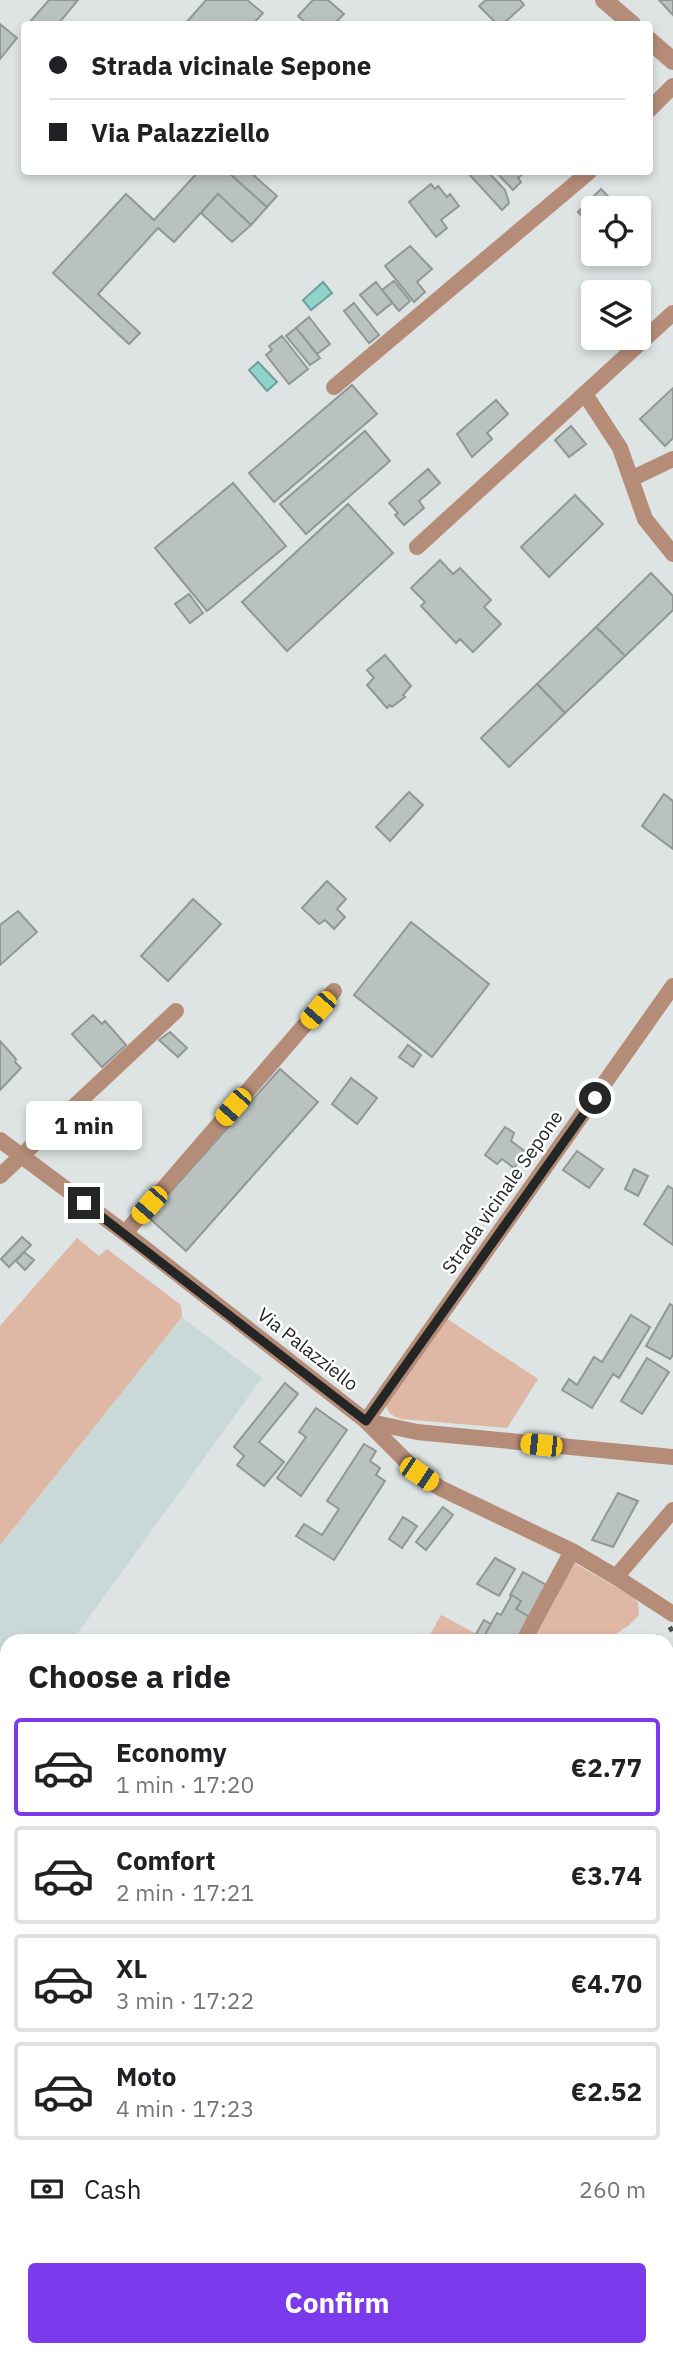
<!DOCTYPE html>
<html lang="en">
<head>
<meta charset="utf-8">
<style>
	body { margin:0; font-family:"IBM Plex Sans",sans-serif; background:#f6f6f6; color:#202124; height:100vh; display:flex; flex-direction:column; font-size:26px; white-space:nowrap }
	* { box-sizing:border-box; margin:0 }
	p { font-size:23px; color:#757577 }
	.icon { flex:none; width:38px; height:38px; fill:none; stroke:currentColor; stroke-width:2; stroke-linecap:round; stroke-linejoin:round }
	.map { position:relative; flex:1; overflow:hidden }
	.details { position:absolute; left:0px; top:1634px; width:674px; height:723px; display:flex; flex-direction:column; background:#fff; border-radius:21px 21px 0 0; box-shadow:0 4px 10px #0003 }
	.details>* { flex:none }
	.banner { position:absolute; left:21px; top:21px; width:632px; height:154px; border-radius:7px; box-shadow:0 4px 10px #0003; display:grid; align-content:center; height:154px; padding:0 28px; background:#fff }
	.fabs { position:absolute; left:581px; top:196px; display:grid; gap:14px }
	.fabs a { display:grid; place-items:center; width:70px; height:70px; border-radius:7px; background:#fff; box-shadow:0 4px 10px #0003; font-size:35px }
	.end { position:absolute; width:32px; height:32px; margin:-16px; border:9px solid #232625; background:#fff; box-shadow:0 0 0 4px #fff }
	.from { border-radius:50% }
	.bubble { position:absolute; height:49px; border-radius:7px; background:#fff; box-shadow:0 4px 10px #0003; font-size:23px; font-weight:700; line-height:49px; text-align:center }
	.car { position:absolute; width:21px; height:42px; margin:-21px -10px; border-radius:9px; box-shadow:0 0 5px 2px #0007; background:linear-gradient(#f5c518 24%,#345 0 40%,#f5c518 0 76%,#345 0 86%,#f5c518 0) }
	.banner b { display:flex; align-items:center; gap:24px; height:66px; font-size:26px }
	.banner b+b { border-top:2px solid #e0e0e0 }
	.banner i { width:18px; height:18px; background:#202124 }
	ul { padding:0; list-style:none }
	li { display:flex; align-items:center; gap:21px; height:98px; margin:0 14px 10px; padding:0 14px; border:4px solid #e0e0e0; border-radius:7px }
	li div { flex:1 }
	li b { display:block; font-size:26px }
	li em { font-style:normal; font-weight:700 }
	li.current { border-color:#7c3aed }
	li>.icon { width:63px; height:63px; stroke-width:1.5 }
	h2 { padding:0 28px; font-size:32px; line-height:84px }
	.pay { display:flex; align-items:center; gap:18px; height:77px; padding:0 28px; font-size:26px }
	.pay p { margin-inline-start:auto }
	.button { display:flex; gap:14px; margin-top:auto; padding:14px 28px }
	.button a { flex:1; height:80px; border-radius:7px; background:#7c3aed; color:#fff; font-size:28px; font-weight:700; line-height:80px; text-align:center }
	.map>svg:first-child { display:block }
</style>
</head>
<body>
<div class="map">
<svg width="673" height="2356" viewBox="0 0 673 2356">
	<rect width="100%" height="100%" fill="#dde4e3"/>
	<path fill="#cad9d7" d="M182,1317L262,1378L72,1641L7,1642V1732L0,1742V1545Z"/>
	<g fill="#deb7a5">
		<path d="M77,1238L99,1256L107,1249L181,1305L182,1317L0,1545V1326Z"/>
		<path d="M446,1318L538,1379L507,1428L401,1419C391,1415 387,1413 385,1401Z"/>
		<path d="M571,1561L633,1597L638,1603L639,1615L628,1626L605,1641L528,1642Z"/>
		<path d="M441,1615L490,1641L426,1642Z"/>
	</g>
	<g fill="#90d3ca" stroke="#6f9f98" stroke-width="2">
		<path d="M323,282L332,293L311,310L303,300Z"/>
		<path d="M258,362L277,382L267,391L249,370Z"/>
	</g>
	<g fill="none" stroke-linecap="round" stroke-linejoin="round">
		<g stroke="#6f9f98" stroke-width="6">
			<path d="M0,2310L7,2314"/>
			<path d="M77,2350L88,2356"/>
		</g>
	</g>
	<g fill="#bac2c0" stroke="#909796" stroke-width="2">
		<path d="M49,0H78L58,24H28Z"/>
		<path d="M206,0H247L263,13L253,24H185Z"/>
		<path d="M313,0H328L344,14L334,24H307L298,16Z"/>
		<path d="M486,0H520L524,5L503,24H497L479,6Z"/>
		<path d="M659,0H673V15Z"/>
		<path d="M0,24L17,38L0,59Z"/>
		<path d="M198,172H228L267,207L251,225L218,194L174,242L158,228L98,294L140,333L129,344L53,273L126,194L154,220Z"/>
		<path d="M228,172H250L277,196L267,207Z"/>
		<path d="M467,172H488L505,190L509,203L502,210Z"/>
		<path d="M496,172H525L518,178L521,182L513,190Z"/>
		<path d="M431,184L435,189L438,186L447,197L450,194L459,206L441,220L447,228L436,237L409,202Z"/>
		<path d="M601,189L619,208H593V228L578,212Z"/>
		<path d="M218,194L251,225L232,242L201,213Z"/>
		<path d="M410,246L432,269L417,282L425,292L414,302L385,266Z"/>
		<path d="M394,281L410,301L399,311L382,290Z"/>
		<path d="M376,282L392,303L377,315L360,295Z"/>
		<path d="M354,303L379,335L369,343L344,311Z"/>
		<path d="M309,317L330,344L317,354L296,328Z"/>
		<path d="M296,328L320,358L310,365L286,336Z"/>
		<path d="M282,336L308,369L289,384L266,355L272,350L269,346Z"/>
		<path d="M352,385L377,414L274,502L249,473Z"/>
		<path d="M673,388V438L665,446L640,419Z"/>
		<path d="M496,400L508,414L487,433L492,439L472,457L457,434Z"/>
		<path d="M571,426L586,444L569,457L555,440Z"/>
		<path d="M365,431L390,461L306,534L280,504Z"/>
		<path d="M428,469L440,483L419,501L424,508L404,525L395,515L398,513L389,503Z"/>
		<path d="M233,483L286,546L207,611L155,548Z"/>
		<path d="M575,495L603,524L549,577L521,547Z"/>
		<path d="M348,504L393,553L287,651L242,602Z"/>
		<path d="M440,560L453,574L460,568L491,600L484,607L501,624L473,652L460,639L456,643L421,606L425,602L411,588Z"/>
		<path d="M651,573L673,596V610L625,656L596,627Z"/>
		<path d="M189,594L203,613L190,623L175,604Z"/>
		<path d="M596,627L625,656L565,713L537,684Z"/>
		<path d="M385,655L411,686L403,695L405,697L392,707L390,705L387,708L367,685L374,678L367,670Z"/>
		<path d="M537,684L565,713L509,767L481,738Z"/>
		<path d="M409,792L423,805L390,841L376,827Z"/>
		<path d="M664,794L673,801V849L642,826Z"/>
		<path d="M327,881L346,899L337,909L345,917L334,929L325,920L319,924L302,908Z"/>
		<path d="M193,899L221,924L168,981L141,956Z"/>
		<path d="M18,911L37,932L0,965V925Z"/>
		<path d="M411,922L489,984L432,1057L354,995Z"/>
		<path d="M93,1015L102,1024L105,1021L126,1045L102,1067L72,1034Z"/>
		<path d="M170,1032L187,1048L178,1057L159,1040Z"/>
		<path d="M0,1041L16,1059L15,1062L21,1068L0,1090Z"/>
		<path d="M408,1045L421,1055L413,1067L399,1057Z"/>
		<path d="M280,1069L318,1102L186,1251L148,1217Z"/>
		<path d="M351,1078L377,1098L357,1124L332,1104Z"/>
		<path d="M505,1127L514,1133L511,1141L526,1152L514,1168L502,1159L497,1164L485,1155Z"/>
		<path d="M577,1151L603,1169L589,1188L563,1170Z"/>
		<path d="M634,1169L648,1176L638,1196L625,1189Z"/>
		<path d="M668,1186L673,1189V1245L644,1224Z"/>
		<path d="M22,1237L31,1245L9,1267L1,1259Z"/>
		<path d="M24,1252L34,1260L25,1270L16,1261Z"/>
		<path d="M670,1304L673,1306V1355L670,1359L646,1346Z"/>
		<path d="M631,1315L650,1327L619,1378L613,1374L592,1408L562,1390L569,1379L577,1385L594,1357L602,1362Z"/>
		<path d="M647,1358L669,1372L642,1414L621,1401Z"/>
		<path d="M285,1383L298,1394L259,1442L284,1462L264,1486L237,1465L244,1456L234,1447Z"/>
		<path d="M316,1408L347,1430L301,1496L277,1478L306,1437L299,1432Z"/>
		<path d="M364,1444L376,1451L370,1461L380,1468L376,1475L385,1481L334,1560L296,1536L304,1524L322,1535L339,1509L327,1501Z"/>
		<path d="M618,1493L638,1501L613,1547L592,1540Z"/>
		<path d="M443,1507L453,1515L426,1550L416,1542Z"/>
		<path d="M403,1517L417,1526L402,1548L389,1539Z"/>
		<path d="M495,1558L515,1569L499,1596L477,1584Z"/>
		<path d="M523,1572L548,1586L531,1618L516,1609L521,1601L510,1595Z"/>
		<path d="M512,1595L521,1601L516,1609L531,1618L517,1642H490L483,1638L497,1613L501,1615Z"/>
		<path d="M484,1620L491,1624L483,1638L476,1634Z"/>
		<path d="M667,2213L673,2216V2245L667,2261Z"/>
	</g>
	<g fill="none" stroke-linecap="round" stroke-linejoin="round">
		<g stroke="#b58c78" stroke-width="16">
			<path d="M649,110L673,86"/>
			<path d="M334,387L589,172"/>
			<path d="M585,394L620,448L645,519L673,554"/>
			<path d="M631,479L673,459"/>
			<path d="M417,547L673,313"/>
			<path d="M673,986L366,1421L417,1432L673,1457"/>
			<path d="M0,1140L125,1233L366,1421L419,1474L440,1488L572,1551L616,1577L673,1614"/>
			<path d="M0,1176L176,1011"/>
			<path d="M125,1233L334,991"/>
			<path d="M616,1577L673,1510"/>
			<path d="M523,1642L572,1551"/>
			<path d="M667,1740L673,1725"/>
			<path d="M667,2174L673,2161"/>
		</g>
		<g stroke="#b58c78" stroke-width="18">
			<path d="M604,0L632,24"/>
			<path d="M649,40L673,61"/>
		</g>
		<g stroke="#474b4a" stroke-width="5" stroke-dasharray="12 12" stroke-linecap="butt">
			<path d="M648,1642L673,1628"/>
			<path d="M0,1783H7"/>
			<path d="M0,2002L7,2005"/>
			<path d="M608,2350L616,2356"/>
			<path d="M624,2350L632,2356"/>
		</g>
	</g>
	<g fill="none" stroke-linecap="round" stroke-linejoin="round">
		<path stroke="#232625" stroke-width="9" d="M84,1203L366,1421L595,1098"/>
	</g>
	<g text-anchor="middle" stroke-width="5" stroke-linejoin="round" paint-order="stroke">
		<g font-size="19" fill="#232625" stroke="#fff">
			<text transform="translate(502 1192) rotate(-55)" y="7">Strada vicinale Sepone</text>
			<text transform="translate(308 1349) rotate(38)" y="7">Via Palazziello</text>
		</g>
	</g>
</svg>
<div class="fabs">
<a><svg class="icon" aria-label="locate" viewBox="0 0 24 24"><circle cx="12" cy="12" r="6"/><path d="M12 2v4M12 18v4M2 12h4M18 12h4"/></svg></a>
<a><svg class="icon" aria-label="layers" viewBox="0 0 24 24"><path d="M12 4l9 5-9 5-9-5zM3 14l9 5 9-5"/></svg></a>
</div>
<i class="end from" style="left:595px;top:1098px"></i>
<i class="end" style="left:84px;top:1203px"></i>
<div class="bubble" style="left:26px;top:1101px;width:116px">1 min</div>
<i class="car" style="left:318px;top:1010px;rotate:221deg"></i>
<i class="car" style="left:233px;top:1107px;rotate:221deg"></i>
<i class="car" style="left:149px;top:1205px;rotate:221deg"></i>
<i class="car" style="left:541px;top:1445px;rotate:276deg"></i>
<i class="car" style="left:419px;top:1474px;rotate:124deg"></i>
<div class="banner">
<b><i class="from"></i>Strada vicinale Sepone</b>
<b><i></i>Via Palazziello</b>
</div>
<section class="details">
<h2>Choose a ride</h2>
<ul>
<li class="current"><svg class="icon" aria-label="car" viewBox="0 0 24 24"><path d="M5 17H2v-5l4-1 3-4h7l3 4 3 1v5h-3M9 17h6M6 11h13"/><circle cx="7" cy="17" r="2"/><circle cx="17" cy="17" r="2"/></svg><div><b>Economy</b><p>1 min · 17:20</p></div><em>€2.77</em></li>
<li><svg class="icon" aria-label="car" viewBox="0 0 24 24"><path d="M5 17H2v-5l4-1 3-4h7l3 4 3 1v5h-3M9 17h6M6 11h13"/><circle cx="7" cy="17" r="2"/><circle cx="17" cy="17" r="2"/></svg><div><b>Comfort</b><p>2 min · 17:21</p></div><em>€3.74</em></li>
<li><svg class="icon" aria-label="car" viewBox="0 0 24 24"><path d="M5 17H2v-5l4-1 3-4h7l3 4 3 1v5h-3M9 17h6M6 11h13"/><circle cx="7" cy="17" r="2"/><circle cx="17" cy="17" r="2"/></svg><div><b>XL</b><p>3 min · 17:22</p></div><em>€4.70</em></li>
<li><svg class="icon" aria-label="car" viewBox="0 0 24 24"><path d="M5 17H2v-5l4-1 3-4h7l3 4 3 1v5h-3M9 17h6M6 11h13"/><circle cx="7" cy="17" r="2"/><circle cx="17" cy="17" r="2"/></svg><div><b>Moto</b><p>4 min · 17:23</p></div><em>€2.52</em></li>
</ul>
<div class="pay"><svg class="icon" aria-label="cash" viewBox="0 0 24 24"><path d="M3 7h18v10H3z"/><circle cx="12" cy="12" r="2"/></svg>Cash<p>260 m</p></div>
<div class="button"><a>Confirm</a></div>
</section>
</div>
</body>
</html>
